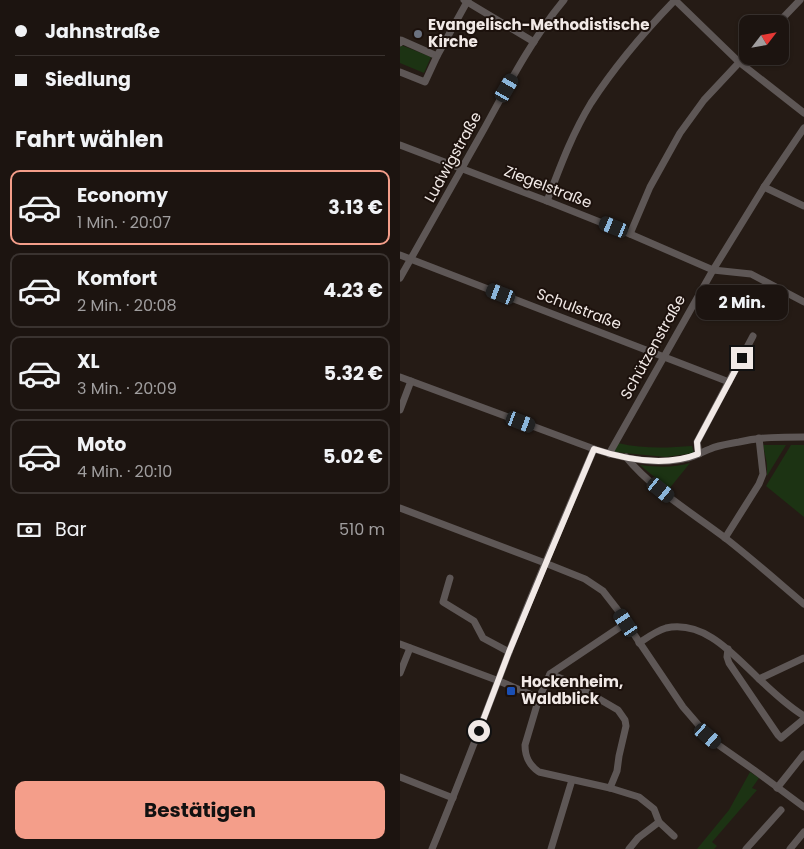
<!DOCTYPE html>
<html lang="de">
<head>
<meta charset="utf-8">
<style>
	body { margin:0; font-family:Poppins,sans-serif; background:#29211e; color:#f1f3f6; height:100vh; display:flex; flex-direction:column; font-size:19px; white-space:nowrap }
	* { box-sizing:border-box; margin:0 }
	p { font-size:16px; color:#a09e9f }
	.icon { flex:none; width:28px; height:28px; fill:none; stroke:currentColor; stroke-width:2; stroke-linecap:round; stroke-linejoin:round }
	.map { position:relative; flex:1; overflow:hidden }
	.details { display:flex; flex-direction:column; background:#1c1410; width:400px }
	.details>* { flex:none }
	.banner { display:grid; align-content:center; height:110px; padding:0 15px; background:#1c1410 }
	.needle { width:32px; rotate:59deg }
	.buttons { position:absolute; left:339px; top:15px; display:grid; gap:10px }
	.buttons a { display:grid; place-items:center; width:50px; height:50px; border-radius:10px; background:#1c1410; box-shadow:0 1px 4px #0004,0 0 0 1px #3a3330; font-size:25px }
	.end { position:absolute; width:22px; height:22px; margin:-11px; border:6px solid #f1e9e6; background:#111; box-shadow:0 0 0 2px #111 }
	.from { border-radius:50% }
	.bubble { position:absolute; height:35px; border-radius:10px; background:#1c1410; box-shadow:0 1px 4px #0004,0 0 0 1px #3a3330; font-size:16px; font-weight:700; line-height:35px; text-align:center }
	.car { position:absolute; width:15px; height:30px; margin:-15px -8px; border-radius:6px; box-shadow:0 0 4px 1px #0007; background:linear-gradient(#222 24%,#8ab4d8 0 40%,#222 0 76%,#8ab4d8 0 86%,#222 0) }
	.banner b { display:flex; align-items:center; gap:18px; height:48px; font-size:19px }
	.banner b+b { border-top:1px solid #3a3330 }
	.banner i { width:12px; height:12px; background:#f1f3f6 }
	ul { padding:0; list-style:none }
	li { display:flex; align-items:center; gap:15px; height:75px; margin:0 10px 8px; padding:0 5px; border:2px solid #3a3330; border-radius:10px }
	li div { flex:1 }
	li b { display:block; font-size:19px }
	li em { font-style:normal; font-weight:700 }
	li.active { border-color:#f49e8a }
	li>.icon { width:45px; height:45px; stroke-width:1.5 }
	h2 { padding:0 15px; font-size:22px; line-height:60px }
	.pay { display:flex; align-items:center; gap:12px; height:55px; padding:0 15px; font-size:19px }
	.pay p { margin-inline-start:auto }
	.button { display:flex; gap:10px; margin-top:auto; padding:10px 15px }
	.button a { flex:1; height:58px; border-radius:10px; background:#f49e8a; color:#111; font-size:20px; font-weight:700; line-height:58px; text-align:center }
	main { display:flex; flex:1; min-height:0 }
	.map>svg:first-child { display:block }
</style>
</head>
<body>
<main>
<section class="details">
<div class="banner">
<b><i class="from"></i>Jahnstraße</b>
<b><i></i>Siedlung</b>
</div>
<h2>Fahrt wählen</h2>
<ul>
<li class="active"><svg class="icon" aria-label="car" viewBox="0 0 24 24"><path d="M5 17H2v-5l4-1 3-4h7l3 4 3 1v5h-3M9 17h6M6 11h13"/><circle cx="7" cy="17" r="2"/><circle cx="17" cy="17" r="2"/></svg><div><b>Economy</b><p>1 Min. · 20:07</p></div><em>3.13 €</em></li>
<li><svg class="icon" aria-label="car" viewBox="0 0 24 24"><path d="M5 17H2v-5l4-1 3-4h7l3 4 3 1v5h-3M9 17h6M6 11h13"/><circle cx="7" cy="17" r="2"/><circle cx="17" cy="17" r="2"/></svg><div><b>Komfort</b><p>2 Min. · 20:08</p></div><em>4.23 €</em></li>
<li><svg class="icon" aria-label="car" viewBox="0 0 24 24"><path d="M5 17H2v-5l4-1 3-4h7l3 4 3 1v5h-3M9 17h6M6 11h13"/><circle cx="7" cy="17" r="2"/><circle cx="17" cy="17" r="2"/></svg><div><b>XL</b><p>3 Min. · 20:09</p></div><em>5.32 €</em></li>
<li><svg class="icon" aria-label="car" viewBox="0 0 24 24"><path d="M5 17H2v-5l4-1 3-4h7l3 4 3 1v5h-3M9 17h6M6 11h13"/><circle cx="7" cy="17" r="2"/><circle cx="17" cy="17" r="2"/></svg><div><b>Moto</b><p>4 Min. · 20:10</p></div><em>5.02 €</em></li>
</ul>
<div class="pay"><svg class="icon" aria-label="cash" viewBox="0 0 24 24"><path d="M3 7h18v10H3z"/><circle cx="12" cy="12" r="2"/></svg>Bar<p>510 m</p></div>
<div class="button"><a>Bestätigen</a></div>
</section>
<div class="map">
<svg width="404" height="849" viewBox="0 0 404 849">
	<rect width="100%" height="100%" fill="#251b15"/>
	<g fill="#1c3313">
		<path d="M1,45L31,57L24,73L0,63V47Z"/>
		<path d="M218,443C243,449 267,448 292,446L294,453L266,457L214,452Z"/>
		<path d="M363,445H386L367,476V464Z"/>
		<path d="M391,445H404V517L366,486Z"/>
		<path d="M290,463L269,489L240,465C258,467 273,468 290,463Z"/>
		<path d="M350,772L359,778L352,788L357,790L312,842L317,846L314,849H297L329,810Z"/>
	</g>
	<g fill="none" stroke-linecap="round" stroke-linejoin="round">
		<g stroke="#5e5756" stroke-width="7">
			<path d="M64,0L134,42"/>
			<path d="M377,24L400,0"/>
			<path d="M0,43L1,40L37,56L25,82L0,72"/>
			<path d="M37,56L68,0"/>
			<path d="M0,145L147,201L230,234L313,270L351,274L404,302"/>
			<path d="M364,187L404,206"/>
			<path d="M147,201C160,167 172,134 191,103C215,66 244,32 275,0L339,62L404,113"/>
			<path d="M230,234L250,187L280,133L304,100L348,53"/>
			<path d="M0,255L329,382"/>
			<path d="M0,278C28,229 56,179 84,129C107,87 133,37 164,0"/>
			<path d="M0,377L194,449C222,458 259,466 288,458C296,456 302,452 310,449C319,445 329,444 339,442C360,437 382,437 404,437"/>
			<path d="M0,410L11,381"/>
			<path d="M209,454L313,270L364,187L404,128"/>
			<path d="M299,454L297,442L353,336"/>
			<path d="M226,457C252,489 291,512 324,537C351,558 377,581 404,604"/>
			<path d="M0,508L145,563L185,579L203,591L217,609L283,707L308,736L317,744L354,770L404,807"/>
			<path d="M325,538L359,484L363,474L359,438"/>
			<path d="M50,578L43,602L74,621L83,638L109,652"/>
			<path d="M226,623L150,674L139,698L125,745C125,757 129,765 139,772L210,788L239,797L254,809L259,822L238,838L229,849"/>
			<path d="M239,643C248,637 256,631 266,628C304,620 333,654 357,677C372,691 386,705 404,716"/>
			<path d="M0,644L99,681L139,698"/>
			<path d="M328,649L327,657L329,663L378,735L381,738L404,719"/>
			<path d="M0,673L10,648"/>
			<path d="M150,674L170,682L218,710L225,720L226,726L219,756L217,771L210,788"/>
			<path d="M359,679L404,658"/>
			<path d="M0,777L53,798"/>
			<path d="M377,788L404,754"/>
			<path d="M259,822L274,836"/>
			<path d="M32,849C59,784 84,718 109,652C136,583 165,516 194,449"/>
			<path d="M151,849L172,780"/>
			<path d="M346,849L381,810"/>
			<path d="M390,849L404,832"/>
		</g>
	</g>
	<g fill="none" stroke-linecap="round" stroke-linejoin="round">
		<path stroke="#f1e9e6" stroke-width="6" d="M79,731L109,652L146,563L194,449C227,460 265,467 298,454L297,442L342,358"/>
	</g>
	<circle fill="#6b7280" stroke="#1c110c" stroke-width="2" cx="18" cy="34" r="5"/>
	<rect fill="#1a4fb4" stroke="#1c110c" stroke-width="2" x="106" y="686" width="10" height="10" rx="2.5"/>
	<g text-anchor="middle" stroke-width="4" stroke-linejoin="round" paint-order="stroke">
		<g font-size="15" font-weight="bold" fill="#f1e9e6" stroke="#1c110c" text-anchor="start">
			<text x="28" y="30">Evangelisch-Methodistische<tspan x="28" dy="17">Kirche</tspan></text>
			<text x="121" y="687">Hockenheim,<tspan x="121" dy="17">Waldblick</tspan></text>
		</g>
		<g font-size="15" fill="#f1e9e6" stroke="#1c110c">
			<text transform="translate(53 157) rotate(-61)" y="5">Ludwigstraße</text>
			<text transform="translate(148 187) rotate(21)" y="5">Ziegelstraße</text>
			<text transform="translate(179 309) rotate(21)" y="5">Schulstraße</text>
			<text transform="translate(253 347) rotate(-61)" y="5">Schützenstraße</text>
		</g>
	</g>
</svg>
<div class="buttons">
<a><svg class="needle" viewBox="-14 -14 28 28"><path d="M0-13l5 13h-10z" fill="#e53935"/><path d="M0 13l5-13h-10z" fill="#a09e9f"/></svg></a>
</div>
<i class="end from" style="left:79px;top:731px"></i>
<i class="end" style="left:342px;top:358px"></i>
<div class="bubble" style="left:296px;top:285px;width:92px">2 Min.</div>
<i class="car" style="left:107px;top:88px;rotate:30deg"></i>
<i class="car" style="left:214px;top:227px;rotate:292deg"></i>
<i class="car" style="left:101px;top:294px;rotate:291deg"></i>
<i class="car" style="left:121px;top:422px;rotate:111deg"></i>
<i class="car" style="left:261px;top:490px;rotate:129deg"></i>
<i class="car" style="left:226px;top:623px;rotate:326deg"></i>
<i class="car" style="left:308px;top:736px;rotate:131deg"></i>
</div>
</main>
</body>
</html>
